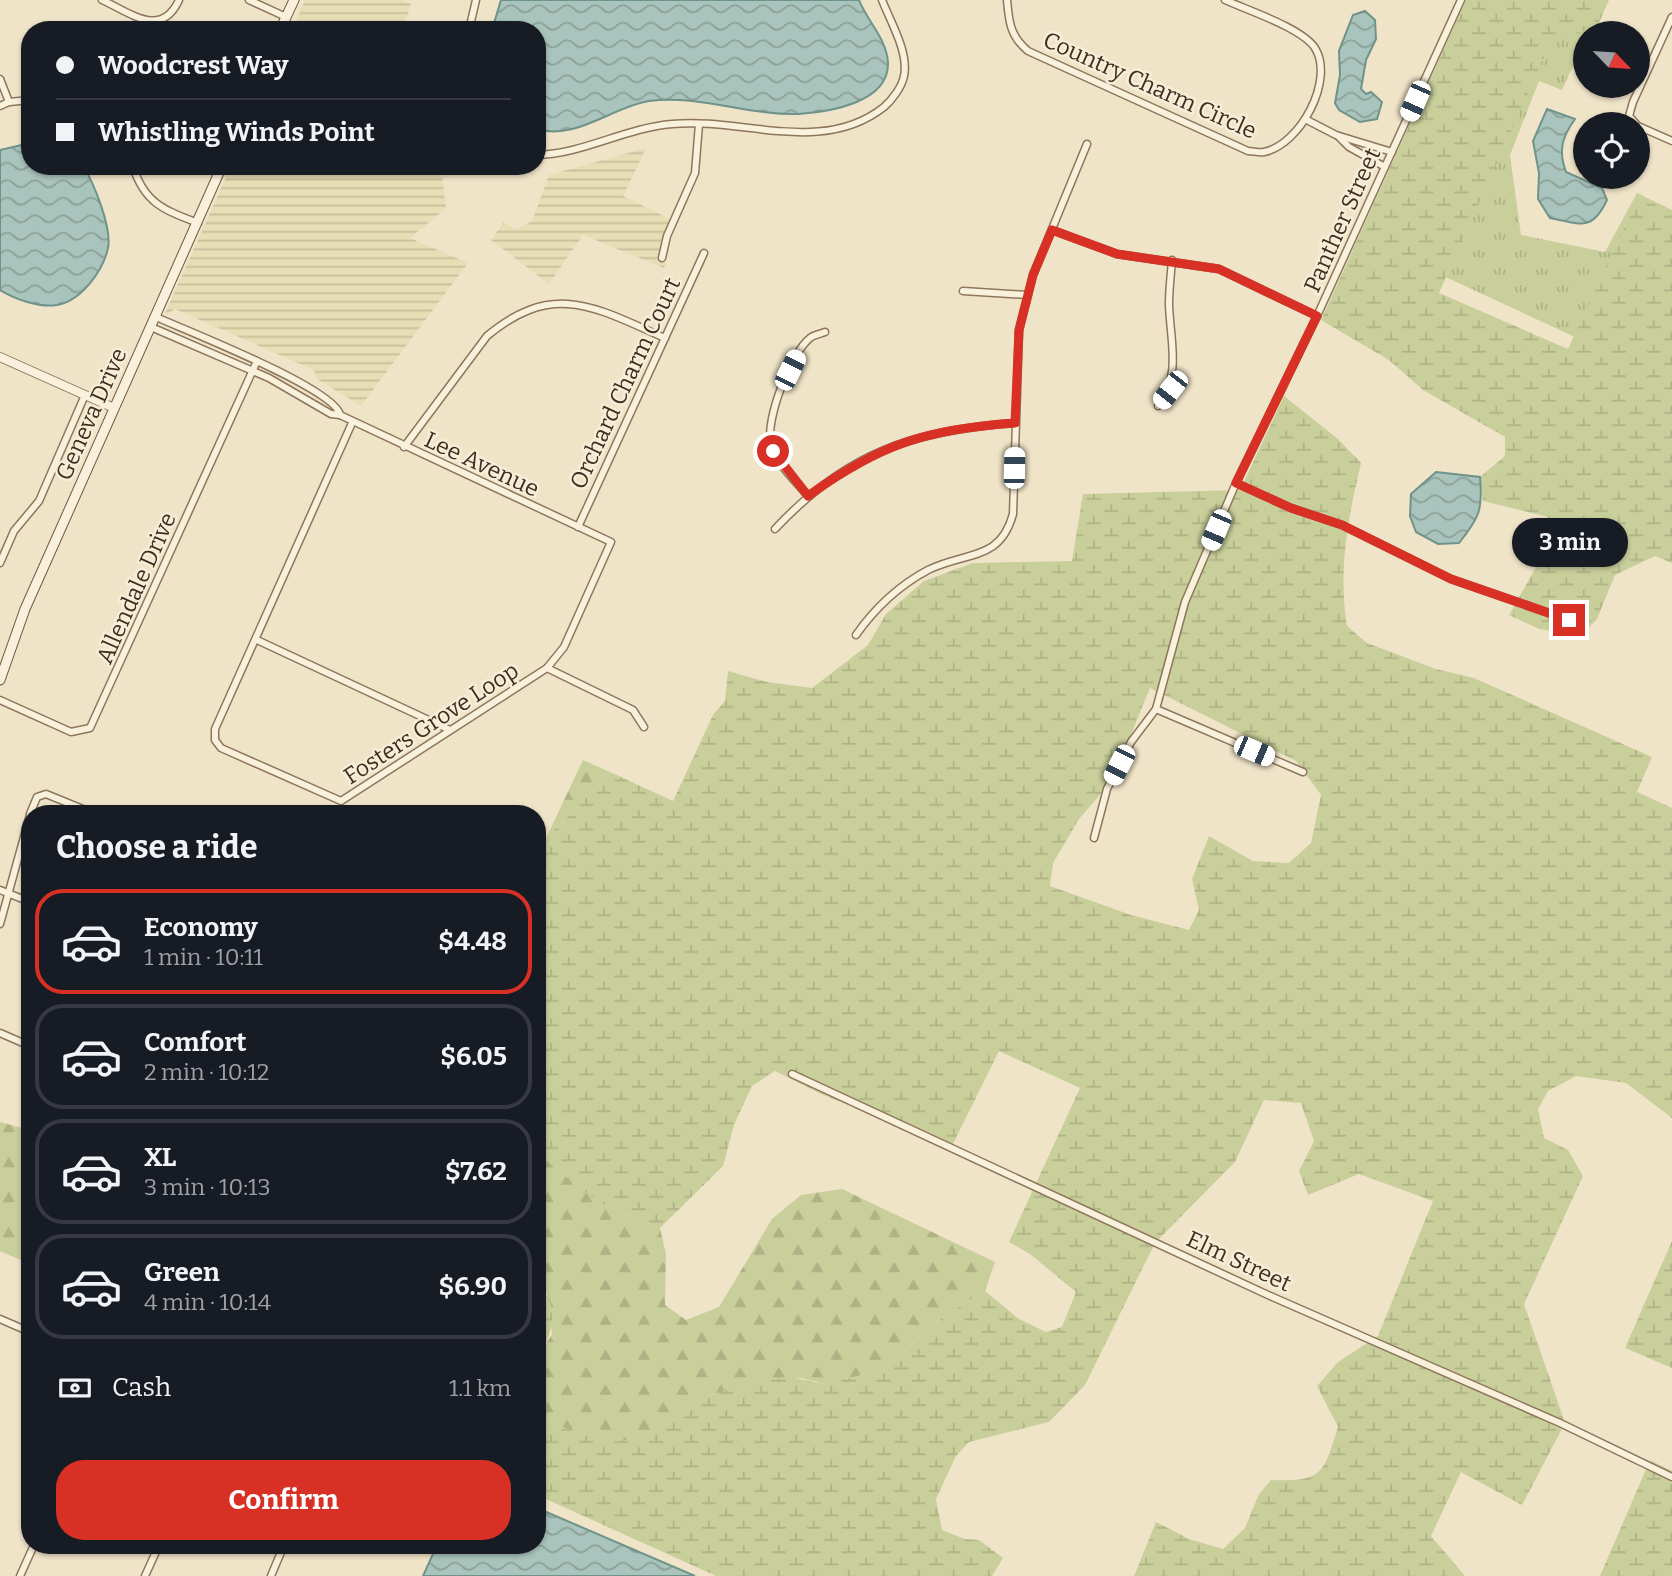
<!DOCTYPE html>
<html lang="en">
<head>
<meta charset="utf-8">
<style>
	body { margin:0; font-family:Bitter,serif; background:#20242c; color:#f1f3f6; height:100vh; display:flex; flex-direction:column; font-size:26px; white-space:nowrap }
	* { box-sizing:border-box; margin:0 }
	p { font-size:23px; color:#9ea1a6 }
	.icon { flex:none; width:38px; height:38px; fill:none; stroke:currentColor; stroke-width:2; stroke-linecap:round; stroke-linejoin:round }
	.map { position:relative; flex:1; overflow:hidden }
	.details { position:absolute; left:21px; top:805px; width:525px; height:749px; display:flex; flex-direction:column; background:#171b24; border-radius:28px; box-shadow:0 2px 5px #0004 }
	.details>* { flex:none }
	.guide { position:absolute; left:21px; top:21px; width:525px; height:154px; border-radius:28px; box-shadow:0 2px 5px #0004; display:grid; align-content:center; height:154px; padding:0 35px; background:#171b24 }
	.needle { width:46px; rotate:115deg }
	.fabs { position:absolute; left:1573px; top:21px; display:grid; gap:14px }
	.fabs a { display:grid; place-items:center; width:77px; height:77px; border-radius:50%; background:#171b24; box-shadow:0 2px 5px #0004; font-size:35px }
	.end { position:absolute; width:32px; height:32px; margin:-16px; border:9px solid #d93025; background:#fff; box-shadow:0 0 0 4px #fff }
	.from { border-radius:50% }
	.bubble { position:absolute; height:49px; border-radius:24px; background:#171b24; box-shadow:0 2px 5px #0004; font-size:23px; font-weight:700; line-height:49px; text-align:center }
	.car { position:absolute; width:21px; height:42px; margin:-21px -10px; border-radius:9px; box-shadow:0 0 5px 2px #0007; background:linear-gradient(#fff 24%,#345 0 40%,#fff 0 76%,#345 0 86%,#fff 0) }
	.guide b { display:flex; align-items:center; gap:24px; height:66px; font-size:26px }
	.guide b+b { border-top:2px solid #363941 }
	.guide i { width:18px; height:18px; background:#f1f3f6 }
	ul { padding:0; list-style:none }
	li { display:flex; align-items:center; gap:21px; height:105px; margin:0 14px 10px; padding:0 21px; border:4px solid #363941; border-radius:28px }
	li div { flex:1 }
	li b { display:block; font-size:26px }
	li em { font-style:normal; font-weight:700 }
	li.on { border-color:#d93025 }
	li>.icon { width:63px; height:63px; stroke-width:1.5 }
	h2 { padding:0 35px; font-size:32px; line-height:84px }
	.pay { display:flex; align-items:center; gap:18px; height:77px; padding:0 35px; font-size:26px }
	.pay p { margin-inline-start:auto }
	.button { display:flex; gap:14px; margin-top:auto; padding:14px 35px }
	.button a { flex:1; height:80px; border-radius:28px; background:#d93025; color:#fff; font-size:28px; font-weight:700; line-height:80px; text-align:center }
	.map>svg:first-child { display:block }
</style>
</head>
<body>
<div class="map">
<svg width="1672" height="1576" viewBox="0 0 1672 1576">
	<defs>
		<pattern id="farmland-rules" width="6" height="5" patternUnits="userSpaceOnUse" patternTransform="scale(1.75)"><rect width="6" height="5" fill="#e6deb5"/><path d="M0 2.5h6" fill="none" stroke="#c6bf9b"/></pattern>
		<pattern id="grass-tufts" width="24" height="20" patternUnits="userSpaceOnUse" patternTransform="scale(1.75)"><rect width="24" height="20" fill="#c9cf9b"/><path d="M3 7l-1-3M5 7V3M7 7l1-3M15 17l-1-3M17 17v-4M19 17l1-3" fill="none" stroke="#aeb285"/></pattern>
		<pattern id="forest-firs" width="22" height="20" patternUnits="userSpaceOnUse" patternTransform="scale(1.75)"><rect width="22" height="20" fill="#c9cf9b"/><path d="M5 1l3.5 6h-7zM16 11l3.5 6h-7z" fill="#aeb285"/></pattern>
		<pattern id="wetland-marsh" width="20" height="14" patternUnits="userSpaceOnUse" patternTransform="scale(1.75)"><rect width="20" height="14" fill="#c9cf9b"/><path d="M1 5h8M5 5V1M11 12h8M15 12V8" fill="none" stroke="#aeb285"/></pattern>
		<pattern id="water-waves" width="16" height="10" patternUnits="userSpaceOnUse" patternTransform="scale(1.75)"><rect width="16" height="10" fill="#a9c4bc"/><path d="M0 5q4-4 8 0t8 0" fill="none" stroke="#8ba098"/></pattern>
	</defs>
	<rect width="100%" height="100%" fill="#f0e4c8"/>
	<g fill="url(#farmland-rules)">
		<path d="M305,0H402L411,4L402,30H292Z"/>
		<path d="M646,148L623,196L670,219L663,234L657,261L666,263L664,268L583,235L549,284L491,240L503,223L517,229L532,221L549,175Z"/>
		<path d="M231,166H441L446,208L410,238L468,263L361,406L316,378L314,370L175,309L164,316Z"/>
	</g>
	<path fill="url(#grass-tufts)" d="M1480,0H1603L1562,90L1539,81L1510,155L1521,235L1605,252L1637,193L1672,210V382L1370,242Z"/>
	<g fill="url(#forest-firs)">
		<path d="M583,760L610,772L558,827L548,834Z"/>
		<path d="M0,1122L30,1130V1264L0,1251Z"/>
		<path d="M537,1153L599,1203L660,1228L666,1254L665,1305L686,1320L719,1307L772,1219L801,1195L842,1189L995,1262L985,1291L944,1316L883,1370L825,1384L800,1378L714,1394L648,1436L623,1441H599L573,1433L548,1421L537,1408V1360L552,1334L547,1294L537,1286Z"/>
	</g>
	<g fill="url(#wetland-marsh)" fill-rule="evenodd">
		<path d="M1466,0H1609L1598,25L1549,46L1439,293L1568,349L1640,194L1672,216V563L1655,556L1615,575L1597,619L1582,635L1539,629L1509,615L1548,546V517L1483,501L1480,477L1505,456V437L1423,390L1389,360L1321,320Z"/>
		<path d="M1284,396L1338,439L1361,463C1348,518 1338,570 1347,626L1367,643L1436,669L1474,678L1652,757L1637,792L1672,808V1118L1626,1083L1576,1076L1548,1091L1538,1109L1544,1138L1568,1150L1583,1176L1524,1304L1565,1423L1522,1505L1461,1472L1431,1536L1465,1576H1134L1156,1522L1189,1539L1223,1549L1245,1528L1259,1494L1271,1480C1323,1482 1323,1474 1338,1427L1317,1386L1338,1362L1378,1336L1433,1201L1359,1174L1308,1195L1299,1171L1314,1141L1301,1103L1264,1100L1235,1162L1155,1243L1085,1385L1049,1422L969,1442L956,1456L936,1499L942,1530L965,1539L979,1540L1003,1558L992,1576H716L537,1495V1408L548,1421L599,1441H623L647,1436L714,1394L753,1382L789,1377L824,1384L883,1370L944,1316L985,1291L1019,1319L1046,1332L1062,1327L1076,1292L1030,1254L1009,1242L1080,1088L999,1051L952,1146L821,1094L775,1071L752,1086L734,1125L723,1166L660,1228L599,1203L537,1153V857L548,834L558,827L610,772L673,801L713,715L725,701L728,671L767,682L812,688L868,645L886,614L924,581L973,563L1072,561L1083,494L1240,490ZM1150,688L1296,761L1321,795L1311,843L1289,863L1253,861L1209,836L1192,879L1199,910L1189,930L1131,915L1050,886L1053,863L1079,819L1112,781Z"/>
		<path d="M1672,1241V1368L1625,1348Z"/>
		<path d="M537,1286C563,1306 551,1336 537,1360Z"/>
		<path d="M1650,1460L1672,1471V1576H1600Z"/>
	</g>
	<g fill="url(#water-waves)" stroke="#6f938a" stroke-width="2">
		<path d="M501,0H859C867,21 887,39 888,63C889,103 828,112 799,114C750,116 698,94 649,101C612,107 575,141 537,129V30H492Z"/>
		<path d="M1365,11L1375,20L1376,39L1366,60L1361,89L1366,94L1371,92L1382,102L1377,119L1360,122L1339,110L1335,103L1340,75L1339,51L1353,15Z"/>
		<path d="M1547,109L1575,119C1562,137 1558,151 1566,172L1602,188L1607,200C1592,232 1580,224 1550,218L1538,199L1539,173L1533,141Z"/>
		<path d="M30,143V166H83C94,183 112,228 108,248C103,271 81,301 57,305C39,308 15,299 0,290V150Z"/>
		<path d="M1436,472L1480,477C1483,510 1479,518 1459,543L1438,544L1416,532L1410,516L1411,494Z"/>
		<path d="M537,1508L695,1576H423L437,1545H537Z"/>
	</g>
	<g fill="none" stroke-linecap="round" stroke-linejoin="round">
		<g stroke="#8d765c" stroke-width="9">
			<g id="minor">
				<path d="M102,0C131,13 161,39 179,0"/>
				<path d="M249,0L286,17"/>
				<path d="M1007,0C1009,22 1010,36 1028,51L1248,151C1253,151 1259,153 1264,152C1300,145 1335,80 1315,48C1302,28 1247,10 1225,0"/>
				<path d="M469,30L476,0"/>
				<path d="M0,79L9,102L0,106"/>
				<path d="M9,102L30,100"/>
				<path d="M1305,119L1336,135L1392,152"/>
				<path d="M1636,124L1629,116L1633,102L1672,17"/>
				<path d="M1638,126L1672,141"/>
				<path d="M1338,136L1349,147L1385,167"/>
				<path d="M537,155C583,154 625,128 672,124C742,117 822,156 884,107C892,100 902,87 904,76C909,52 890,21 882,0"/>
				<path d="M133,166C144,203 164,210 198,223"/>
				<path d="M1052,230L1117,254L1219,269L1317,316"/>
				<path d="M662,258L667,236L695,173L699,124"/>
				<path d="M963,291L1027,295"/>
				<path d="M156,317C185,330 336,389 340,415"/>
				<path d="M151,327L269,378L331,414L340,415L611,542L564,647L547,668L341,801L221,748L215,740V729L352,423"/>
				<path d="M1158,406C1182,374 1170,341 1169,304C1169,289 1171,274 1172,260"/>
				<path d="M404,447L487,336C554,280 596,308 665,338"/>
				<path d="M1236,483L1291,508L1342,525L1451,579L1569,620"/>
				<path d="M808,496C796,481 775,463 771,443C765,420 791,353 810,338C813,335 820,334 825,332"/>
				<path d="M578,527L704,253"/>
				<path d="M775,529C846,453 914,430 1015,423"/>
				<path d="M0,563L14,531L39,501L85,395"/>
				<path d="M856,635C875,608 898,586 928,570C966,551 1000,562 1013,514L1019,330L1033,275L1087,144"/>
				<path d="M257,640L450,730"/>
				<path d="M547,668L633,710L644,727"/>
				<path d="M0,700L71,732L90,728L257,361"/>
				<path d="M1156,709L1303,772"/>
				<path d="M30,814L37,797L46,794L95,814"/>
				<path d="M1094,838L1107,789L1131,742L1156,709L1185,602L1236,483L1317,316L1461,0"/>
				<path d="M0,890L30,902"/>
				<path d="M0,924L30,815"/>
				<path d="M0,1033L30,1046"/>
				<path d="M792,1074L1268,1295L1560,1423L1672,1477"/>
				<path d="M0,1319L30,1332"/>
				<path d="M20,1576L34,1545"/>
				<path d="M145,1576L159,1545"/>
				<path d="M271,1576L284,1545"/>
			</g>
		</g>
		<g stroke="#8d765c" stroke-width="10">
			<path id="tertiary" d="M0,357L114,408"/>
		</g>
		<g stroke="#6f573f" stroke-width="11">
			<g id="secondary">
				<path d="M280,30L294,0"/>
				<path d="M0,680L25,609L222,166"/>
			</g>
		</g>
		<use href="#minor" stroke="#faf1dc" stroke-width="6"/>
		<use href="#tertiary" stroke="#faf1dc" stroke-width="8"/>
		<use href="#secondary" stroke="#faf1dc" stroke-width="9"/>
	</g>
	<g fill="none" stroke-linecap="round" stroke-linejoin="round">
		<path stroke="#d93025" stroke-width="9" d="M773,451L808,496C880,444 927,429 1015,423L1019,330L1033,275L1052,230L1117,254L1219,269L1317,316L1236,483L1291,508L1342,525L1451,579L1569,620"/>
	</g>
	<g text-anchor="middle" stroke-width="5" stroke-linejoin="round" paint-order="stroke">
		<g font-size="23" fill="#3d2e20" stroke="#f7eed8">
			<text transform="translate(1150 85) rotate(24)" y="8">Country Charm Circle</text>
			<text transform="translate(1342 220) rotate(-66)" y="8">Panther Street</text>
			<text transform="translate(625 383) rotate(-65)" y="8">Orchard Charm Court</text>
			<text transform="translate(91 414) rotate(-66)" y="8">Geneva Drive</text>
			<text transform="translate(482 464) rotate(25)" y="8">Lee Avenue</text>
			<text transform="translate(136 588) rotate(-66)" y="8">Allendale Drive</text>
			<text transform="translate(431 723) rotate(-33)" y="8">Fosters Grove Loop</text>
			<text transform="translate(1239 1261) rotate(25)" y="8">Elm Street</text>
		</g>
	</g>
</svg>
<div class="fabs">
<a><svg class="needle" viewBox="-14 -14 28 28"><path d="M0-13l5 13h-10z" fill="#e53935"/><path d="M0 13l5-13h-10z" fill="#9ea1a6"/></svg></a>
<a><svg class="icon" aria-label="locate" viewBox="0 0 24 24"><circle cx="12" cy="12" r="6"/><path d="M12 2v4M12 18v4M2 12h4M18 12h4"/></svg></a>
</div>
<i class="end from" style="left:773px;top:451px"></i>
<i class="end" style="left:1569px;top:620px"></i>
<div class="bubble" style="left:1512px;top:518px;width:116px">3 min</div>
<i class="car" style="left:1415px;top:101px;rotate:204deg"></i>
<i class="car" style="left:790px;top:370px;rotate:26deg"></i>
<i class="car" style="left:1170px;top:390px;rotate:218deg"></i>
<i class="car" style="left:1014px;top:468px;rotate:1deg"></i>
<i class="car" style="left:1216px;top:530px;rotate:203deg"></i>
<i class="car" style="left:1254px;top:751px;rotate:113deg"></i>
<i class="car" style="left:1119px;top:765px;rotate:207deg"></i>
<div class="guide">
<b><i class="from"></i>Woodcrest Way</b>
<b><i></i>Whistling Winds Point</b>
</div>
<section class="details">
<h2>Choose a ride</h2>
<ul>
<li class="on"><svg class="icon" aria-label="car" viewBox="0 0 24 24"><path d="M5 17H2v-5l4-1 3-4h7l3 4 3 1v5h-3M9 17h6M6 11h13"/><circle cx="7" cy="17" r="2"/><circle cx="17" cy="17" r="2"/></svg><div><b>Economy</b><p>1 min · 10:11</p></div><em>$4.48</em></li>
<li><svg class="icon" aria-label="car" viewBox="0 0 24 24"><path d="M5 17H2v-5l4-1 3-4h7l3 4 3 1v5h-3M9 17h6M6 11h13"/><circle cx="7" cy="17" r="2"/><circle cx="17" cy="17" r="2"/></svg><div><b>Comfort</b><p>2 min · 10:12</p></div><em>$6.05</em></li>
<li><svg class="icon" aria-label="car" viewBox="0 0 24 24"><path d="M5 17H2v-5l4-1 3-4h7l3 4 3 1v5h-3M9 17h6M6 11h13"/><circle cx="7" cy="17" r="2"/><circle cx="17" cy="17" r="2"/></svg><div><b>XL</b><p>3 min · 10:13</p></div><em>$7.62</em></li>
<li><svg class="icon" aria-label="car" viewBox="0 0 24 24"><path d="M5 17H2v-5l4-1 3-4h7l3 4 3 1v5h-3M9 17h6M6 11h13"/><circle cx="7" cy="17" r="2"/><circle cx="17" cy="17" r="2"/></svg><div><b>Green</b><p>4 min · 10:14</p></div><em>$6.90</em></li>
</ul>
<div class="pay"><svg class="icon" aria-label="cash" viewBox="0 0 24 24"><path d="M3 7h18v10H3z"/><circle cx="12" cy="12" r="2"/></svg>Cash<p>1.1 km</p></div>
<div class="button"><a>Confirm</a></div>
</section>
</div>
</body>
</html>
